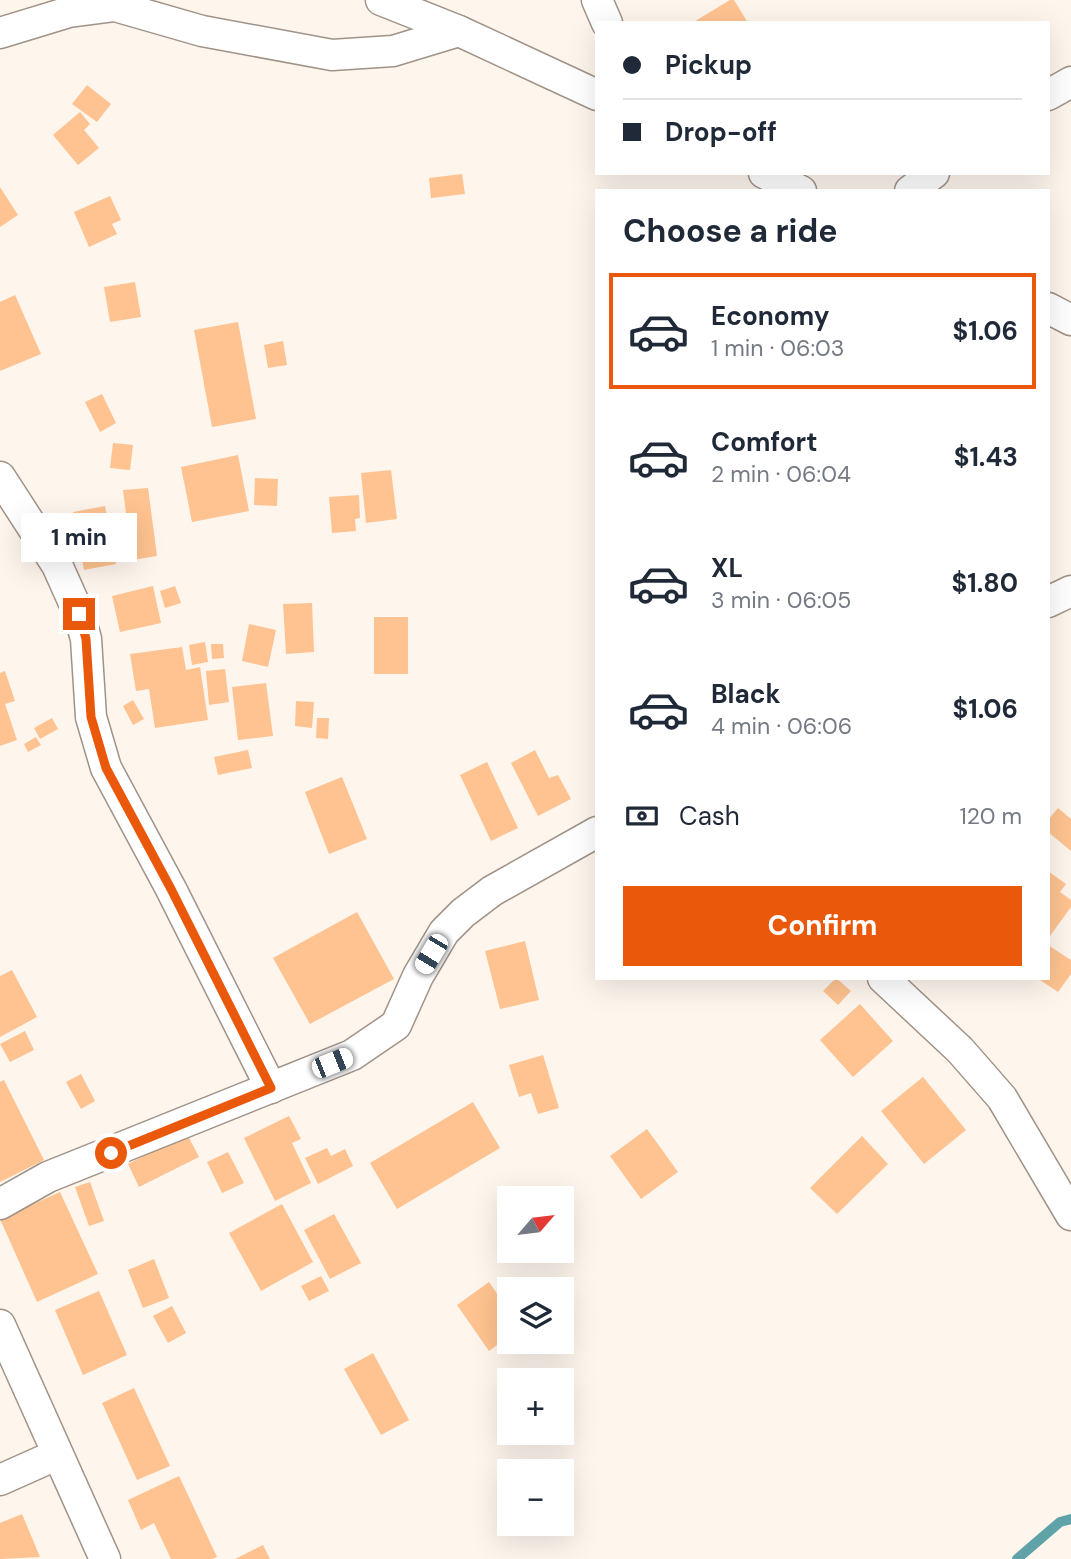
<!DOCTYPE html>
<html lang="en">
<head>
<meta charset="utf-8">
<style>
	body { margin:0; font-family:"DM Sans",sans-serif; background:#f2f2f3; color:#1f2937; height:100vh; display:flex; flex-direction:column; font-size:26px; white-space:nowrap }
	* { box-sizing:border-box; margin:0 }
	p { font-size:23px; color:#747a83 }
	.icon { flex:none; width:38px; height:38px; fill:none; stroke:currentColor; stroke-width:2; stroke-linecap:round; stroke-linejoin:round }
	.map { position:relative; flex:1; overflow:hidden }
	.drawer { position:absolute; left:595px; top:189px; width:455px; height:791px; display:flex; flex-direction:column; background:#fff; border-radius:0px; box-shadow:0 7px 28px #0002 }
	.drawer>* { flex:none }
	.banner { position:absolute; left:595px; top:21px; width:455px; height:154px; border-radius:0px; box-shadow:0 7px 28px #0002; display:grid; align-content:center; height:154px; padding:0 28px; background:#fff }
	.needle { width:46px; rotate:62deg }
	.fabs { position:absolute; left:497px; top:1186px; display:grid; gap:14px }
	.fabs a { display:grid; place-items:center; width:77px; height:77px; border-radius:0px; background:#fff; box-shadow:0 7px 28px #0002; font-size:35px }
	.end { position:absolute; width:32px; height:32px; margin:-16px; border:9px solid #ea580c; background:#fff; box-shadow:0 0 0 4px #fff }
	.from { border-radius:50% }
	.bubble { position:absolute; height:49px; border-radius:0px; background:#fff; box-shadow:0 7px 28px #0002; font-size:23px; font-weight:700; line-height:49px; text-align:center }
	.car { position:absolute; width:21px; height:42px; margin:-21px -10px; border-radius:9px; box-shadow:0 0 5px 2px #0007; background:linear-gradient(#fff 24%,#345 0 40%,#fff 0 76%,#345 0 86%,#fff 0) }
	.banner b { display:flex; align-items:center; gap:24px; height:66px; font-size:26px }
	.banner b+b { border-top:2px solid #e0e1e3 }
	.banner i { width:18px; height:18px; background:#1f2937 }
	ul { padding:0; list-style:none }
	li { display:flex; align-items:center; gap:21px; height:116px; margin:0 14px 10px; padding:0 14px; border:4px solid transparent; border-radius:0px }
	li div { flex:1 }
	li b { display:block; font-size:26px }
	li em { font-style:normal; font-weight:700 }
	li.selected { border-color:#ea580c }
	li>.icon { width:63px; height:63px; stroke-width:1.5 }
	h2 { padding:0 28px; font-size:32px; line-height:84px }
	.pay { display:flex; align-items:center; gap:18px; height:77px; padding:0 28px; font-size:26px }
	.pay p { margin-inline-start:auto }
	.action { display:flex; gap:14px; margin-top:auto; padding:14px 28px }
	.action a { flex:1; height:80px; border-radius:0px; background:#ea580c; color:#fff; font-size:28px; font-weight:700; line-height:80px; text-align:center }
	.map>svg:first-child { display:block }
</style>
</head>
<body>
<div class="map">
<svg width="1071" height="1559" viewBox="0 0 1071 1559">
	<rect width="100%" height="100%" fill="#fef5ed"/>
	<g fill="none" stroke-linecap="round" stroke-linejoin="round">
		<path stroke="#5fa3a8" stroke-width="10" d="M1017,1559L1060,1522L1071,1519"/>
	</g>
	<g fill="#fec390">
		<path d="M730,0H734L748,23H692Z"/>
		<path d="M87,85L111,104L97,122L72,104Z"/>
		<path d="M80,112L90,124L84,130L99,148L78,165L53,135Z"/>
		<path d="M462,174L465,194L431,198L429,178Z"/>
		<path d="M0,187L18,215L0,227Z"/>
		<path d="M110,196L121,220L112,224L117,234L89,247L74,212Z"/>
		<path d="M135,282L141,317L110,322L104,287Z"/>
		<path d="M15,295L41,354L0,371V302Z"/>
		<path d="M238,322L256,419L212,427L194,330Z"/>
		<path d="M283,341L287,365L268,368L264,345Z"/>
		<path d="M102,394L116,423L100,432L85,402Z"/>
		<path d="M113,443L133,445L130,470L110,468Z"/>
		<path d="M238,455L249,511L192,522L181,467Z"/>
		<path d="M391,470L397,519L366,523L361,473Z"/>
		<path d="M255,478L278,479L277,506L254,505Z"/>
		<path d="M148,488L157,556L132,560L123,490Z"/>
		<path d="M359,495L360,518L355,519L356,531L332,533L329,497Z"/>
		<path d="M105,506L116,564L84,570L73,512Z"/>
		<path d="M153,586L161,623L120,632L112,596Z"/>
		<path d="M175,586L181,603L165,608L160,591Z"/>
		<path d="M312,603L314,652L286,654L283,604Z"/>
		<rect x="374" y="617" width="34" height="57"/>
		<path d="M249,624L276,630L268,667L242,661Z"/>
		<path d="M205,642L208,662L192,665L189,645Z"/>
		<path d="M211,644H223L224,658L212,659Z"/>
		<path d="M182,647L186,670L200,667L208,720L155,728L149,689L136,691L130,654Z"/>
		<path d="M225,669L229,702L209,705L206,671Z"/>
		<path d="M5,671L15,701L5,704L17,740L0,746V673Z"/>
		<path d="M266,683L273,736L238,740L232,687Z"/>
		<path d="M133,700L144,719L133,725L123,706Z"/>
		<path d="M296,701L314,702L312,728L295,726Z"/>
		<path d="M52,718L58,729L40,739L34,728Z"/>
		<path d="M317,718H329L328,739L316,738Z"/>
		<path d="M36,737L41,745L28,752L24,744Z"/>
		<path d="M248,750L252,768L218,775L214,757Z"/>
		<path d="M535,750L549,778L558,775L571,799L538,816L511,763Z"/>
		<path d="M487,762L518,828L491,841L460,775Z"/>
		<path d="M342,777L367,839L329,854L305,792Z"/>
		<path d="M1058,808L1071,819V851L1048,832V820Z"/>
		<path d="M1048,871L1066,884L1060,892L1071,900V907L1050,936Z"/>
		<path d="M357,912L394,979L310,1024L273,958Z"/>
		<path d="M525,941L539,1000L500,1009L485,951Z"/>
		<path d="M1048,945L1071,960V974L1058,992L1037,978H1048Z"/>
		<path d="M12,970L37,1017L0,1037V976Z"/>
		<path d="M836,978L851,991L838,1005L823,991Z"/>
		<path d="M860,1004L893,1041L853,1077L820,1040Z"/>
		<path d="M25,1031L34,1050L10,1062L0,1044Z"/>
		<path d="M543,1055L559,1108L538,1114L531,1093L519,1097L509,1065Z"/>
		<path d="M81,1074L95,1101L81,1109L66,1082Z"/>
		<path d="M923,1077L966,1130L924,1164L881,1111Z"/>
		<path d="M4,1080L44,1160L0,1182V1082Z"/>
		<path d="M473,1102L500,1148L397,1209L370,1163Z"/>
		<path d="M289,1116L301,1139L292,1143L311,1183L275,1201L244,1138Z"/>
		<path d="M647,1129L678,1172L641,1199L610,1156Z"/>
		<path d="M187,1134L199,1157L139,1187L128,1164Z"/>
		<path d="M862,1136L888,1164L837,1214L810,1188Z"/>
		<path d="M327,1148L331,1156L345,1149L353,1166L318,1184L305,1158Z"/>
		<path d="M228,1152L244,1183L222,1193L207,1162Z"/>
		<path d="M90,1182L104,1221L89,1226L75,1187Z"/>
		<path d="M60,1192L98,1274L37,1302L0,1219Z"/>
		<path d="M282,1204L313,1262L261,1291L229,1233Z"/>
		<path d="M334,1214L361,1263L330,1279L304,1230Z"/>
		<path d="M154,1259L169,1298L143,1308L128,1270Z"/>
		<path d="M321,1276L329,1291L309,1301L301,1286Z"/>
		<path d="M489,1282L509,1311V1336L489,1351L457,1305Z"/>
		<path d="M99,1291L127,1355L83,1375L55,1310Z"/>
		<path d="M172,1306L186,1333L168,1343L153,1316Z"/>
		<path d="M373,1353L409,1420L381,1435L344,1369Z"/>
		<path d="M134,1388L170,1466L137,1480L102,1403Z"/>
		<path d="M179,1476L217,1557L212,1559H171L154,1523L141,1530L128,1500Z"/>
		<path d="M22,1514L40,1557L0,1559V1523Z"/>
		<path d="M263,1545L270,1559H235Z"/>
	</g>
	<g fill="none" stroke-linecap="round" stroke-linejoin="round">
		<g stroke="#a09287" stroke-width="33">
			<g id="minor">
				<path d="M381,0L459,31L597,95"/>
				<path d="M597,0L607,23"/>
				<path d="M0,33L69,12L115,6L202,31L332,55L393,51L459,31"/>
				<path d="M1048,95L1071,82"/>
				<path d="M764,173L801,191"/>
				<path d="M910,191L934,173"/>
				<path d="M1048,308L1071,320"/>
				<path d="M0,477L57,565L79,614L86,639L91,717L106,768L171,889L271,1088"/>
				<path d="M1048,602L1071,591"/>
				<path d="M883,978L960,1050L1002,1098L1071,1215"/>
				<path d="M0,1204L48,1177L352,1055L396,1025L418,976L444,932L463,913L492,891L597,832"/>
				<path d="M0,1325L105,1559"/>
				<path d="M0,1480L56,1455"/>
			</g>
		</g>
		<use href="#minor" stroke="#fff" stroke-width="30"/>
	</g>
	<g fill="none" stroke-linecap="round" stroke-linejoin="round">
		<path stroke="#ea580c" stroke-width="9" d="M79,614L86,639L91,717L106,768L171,889L271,1088L111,1153"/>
	</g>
</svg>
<div class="fabs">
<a><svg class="needle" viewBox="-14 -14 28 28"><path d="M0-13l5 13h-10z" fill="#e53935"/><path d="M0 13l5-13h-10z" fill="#747a83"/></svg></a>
<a><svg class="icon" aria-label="layers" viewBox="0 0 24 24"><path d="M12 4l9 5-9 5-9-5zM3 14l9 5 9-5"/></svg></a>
<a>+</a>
<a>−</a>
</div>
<i class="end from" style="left:111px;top:1153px"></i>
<i class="end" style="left:79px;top:614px"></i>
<div class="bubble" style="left:21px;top:513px;width:116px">1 min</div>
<i class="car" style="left:431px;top:954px;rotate:211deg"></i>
<i class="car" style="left:332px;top:1063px;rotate:68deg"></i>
<div class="banner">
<b><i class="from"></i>Pickup</b>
<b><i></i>Drop-off</b>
</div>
<section class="drawer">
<h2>Choose a ride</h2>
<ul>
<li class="selected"><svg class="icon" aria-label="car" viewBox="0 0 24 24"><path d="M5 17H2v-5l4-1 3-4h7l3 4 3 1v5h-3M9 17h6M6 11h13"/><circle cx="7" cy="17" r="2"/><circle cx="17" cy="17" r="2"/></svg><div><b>Economy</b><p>1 min · 06:03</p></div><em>$1.06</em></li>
<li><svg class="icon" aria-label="car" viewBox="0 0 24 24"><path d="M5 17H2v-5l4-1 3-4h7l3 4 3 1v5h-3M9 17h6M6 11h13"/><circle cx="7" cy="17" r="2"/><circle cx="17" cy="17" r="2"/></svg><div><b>Comfort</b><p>2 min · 06:04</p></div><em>$1.43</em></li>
<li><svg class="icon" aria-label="car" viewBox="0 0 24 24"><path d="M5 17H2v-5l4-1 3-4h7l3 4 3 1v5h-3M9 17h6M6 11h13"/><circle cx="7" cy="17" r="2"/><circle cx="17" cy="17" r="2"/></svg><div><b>XL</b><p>3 min · 06:05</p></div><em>$1.80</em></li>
<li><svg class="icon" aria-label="car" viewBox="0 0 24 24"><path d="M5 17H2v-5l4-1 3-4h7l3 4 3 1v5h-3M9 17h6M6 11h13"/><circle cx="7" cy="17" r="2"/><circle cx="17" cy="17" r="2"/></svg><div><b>Black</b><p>4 min · 06:06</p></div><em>$1.06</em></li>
</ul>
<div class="pay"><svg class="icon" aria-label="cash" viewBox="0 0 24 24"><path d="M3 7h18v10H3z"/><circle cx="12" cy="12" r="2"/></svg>Cash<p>120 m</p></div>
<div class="action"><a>Confirm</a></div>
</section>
</div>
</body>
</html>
